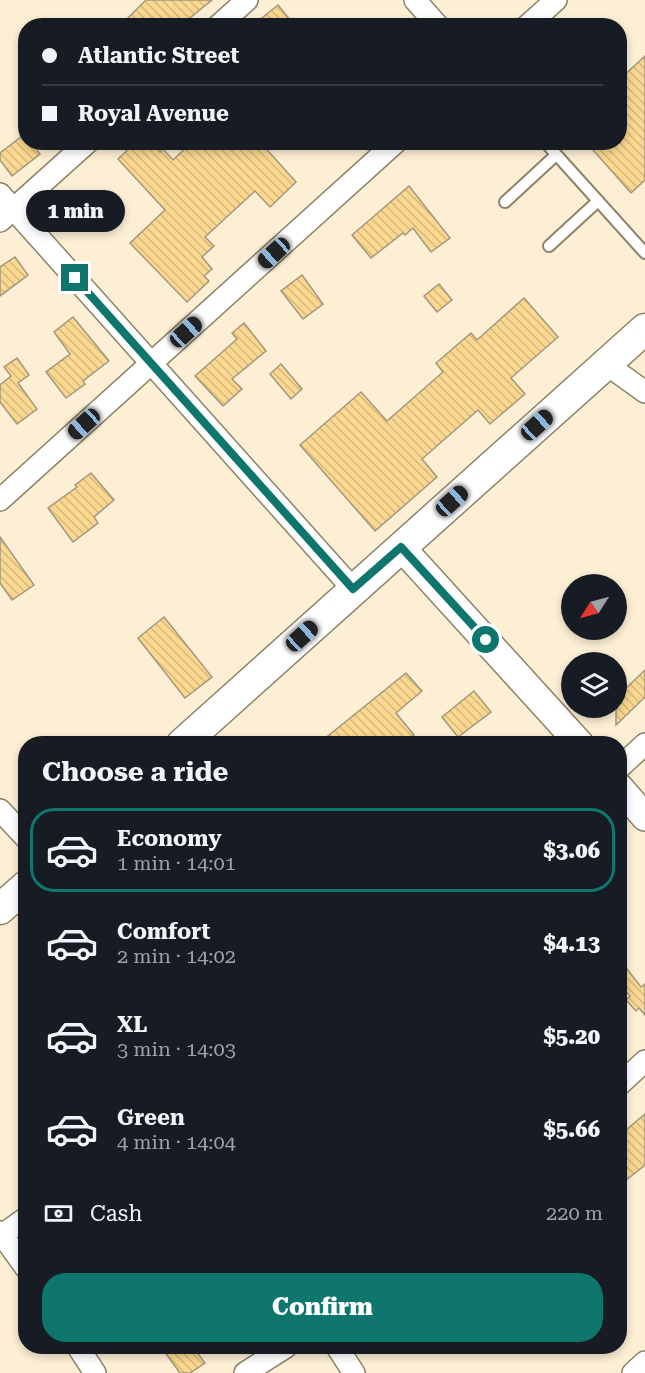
<!DOCTYPE html>
<html lang="en">
<head>
<meta charset="utf-8">
<style>
	body { margin:0; font-family:"Roboto Serif",serif; background:#242831; color:#f1f3f6; height:100vh; display:flex; flex-direction:column; font-size:22px; white-space:nowrap }
	* { box-sizing:border-box; margin:0 }
	p { font-size:20px; color:#9ea1a6 }
	.icon { flex:none; width:33px; height:33px; fill:none; stroke:currentColor; stroke-width:2; stroke-linecap:round; stroke-linejoin:round }
	.map { position:relative; flex:1; overflow:hidden }
	.sheet { position:absolute; left:18px; top:736px; width:609px; height:618px; display:flex; flex-direction:column; background:#171b24; border-radius:24px; box-shadow:0 3px 9px #0003 }
	.sheet>* { flex:none }
	.top-card { position:absolute; left:18px; top:18px; width:609px; height:132px; border-radius:24px; box-shadow:0 3px 9px #0003; display:grid; align-content:center; height:132px; padding:0 24px; background:#171b24 }
	.needle { width:39px; rotate:234deg }
	.fabs { position:absolute; left:561px; top:574px; display:grid; gap:12px }
	.fabs a { display:grid; place-items:center; width:66px; height:66px; border-radius:50%; background:#171b24; box-shadow:0 3px 9px #0003; font-size:30px }
	.end { position:absolute; width:27px; height:27px; margin:-14px; border:8px solid #0f766e; background:#fff; box-shadow:0 0 0 3px #fff }
	.from { border-radius:50% }
	.bubble { position:absolute; height:42px; border-radius:21px; background:#171b24; box-shadow:0 3px 9px #0003; font-size:20px; font-weight:800; line-height:42px; text-align:center }
	.car { position:absolute; width:18px; height:36px; margin:-18px -9px; border-radius:8px; box-shadow:0 0 4px 2px #0007; background:linear-gradient(#222 24%,#8ab4d8 0 40%,#222 0 76%,#8ab4d8 0 86%,#222 0) }
	.top-card b { display:flex; align-items:center; gap:21px; height:57px; font-size:22px }
	.top-card b+b { border-top:2px solid #363941 }
	.top-card i { width:15px; height:15px; background:#f1f3f6 }
	ul { padding:0; list-style:none }
	li { display:flex; align-items:center; gap:18px; height:84px; margin:0 12px 9px; padding:0 12px; border:3px solid transparent; border-radius:24px }
	li div { flex:1 }
	li b { display:block; font-size:22px }
	li em { font-style:normal; font-weight:800 }
	li.current { border-color:#0f766e }
	li>.icon { width:54px; height:54px; stroke-width:1.5 }
	h2 { padding:0 24px; font-size:27px; line-height:72px }
	.pay { display:flex; align-items:center; gap:15px; height:66px; padding:0 24px; font-size:22px }
	.pay p { margin-inline-start:auto }
	.cta { display:flex; gap:12px; margin-top:auto; padding:12px 24px }
	.cta a { flex:1; height:69px; border-radius:24px; background:#0f766e; color:#fff; font-size:24px; font-weight:800; line-height:69px; text-align:center }
	.map>svg:first-child { display:block }
</style>
</head>
<body>
<div class="map">
<svg width="645" height="1373" viewBox="0 0 645 1373">
	<defs>
		<pattern id="building-back-hatch" width="6" height="6" patternUnits="userSpaceOnUse" patternTransform="scale(1.5)"><rect width="6" height="6" fill="#fad890"/><path d="M-1 5l2 2M0 0l6 6M5-1l2 2" fill="none" stroke="#d5b87b"/></pattern>
	</defs>
	<rect width="100%" height="100%" fill="#fdefd4"/>
	<g fill="url(#building-back-hatch)" stroke="#a4977e" stroke-width="1.5">
		<path d="M146,0H212L180,26H120Z"/>
		<path d="M278,5L295,26H252Z"/>
		<path d="M645,56V180L631,193L586,142H620V79Z"/>
		<path d="M25,134L26,142H31L40,154L12,176L0,160V153Z"/>
		<path d="M136,142H151L160,152L163,149L173,160L192,142H260L296,182L270,207L255,191L205,237L214,246L202,257L212,269L204,276L209,281L187,302L130,243L165,210L118,159Z"/>
		<path d="M409,186L450,238L431,252L413,228L405,235L403,233L371,258L352,235Z"/>
		<path d="M15,257L28,275L0,296V267Z"/>
		<path d="M302,275L323,304L303,319L281,291Z"/>
		<path d="M439,284L452,300L437,312L424,296Z"/>
		<path d="M524,298L558,337L511,378L525,394L490,424L478,410L422,459L437,477L375,531L300,445L361,392L387,421L443,372L436,363L471,333L477,340Z"/>
		<path d="M73,317L109,361L83,381L85,384L66,398L46,372L70,354L54,332Z"/>
		<path d="M244,323L266,351L232,379L242,389L223,406L195,376L237,339L232,333Z"/>
		<path d="M17,358L29,375L18,383L37,409L17,424L0,402V385L11,376L4,367Z"/>
		<path d="M281,364L302,389L291,399L270,374Z"/>
		<path d="M91,473L114,500L94,517L98,523L73,542L48,508L77,487L75,485Z"/>
		<path d="M0,537L34,585L12,600L0,583Z"/>
		<path d="M164,617L212,677L185,698L138,638Z"/>
		<path d="M645,670V697L616,725V698Z"/>
		<path d="M406,673L422,691L396,713L414,735L404,744H318Z"/>
		<path d="M474,691L491,712L458,737L442,717Z"/>
		<path d="M620,960L641,987L645,984V1015L639,1008L636,1011L626,1000L630,996L620,984Z"/>
		<path d="M645,1114V1165L620,1185V1135Z"/>
		<path d="M161,1347H193L205,1363L190,1373H180Z"/>
	</g>
	<g fill="none" stroke-linecap="round" stroke-linejoin="round">
		<g stroke="#8e826a" stroke-width="14">
			<g id="service">
				<path d="M545,142L645,253"/>
				<path d="M505,202L556,155"/>
				<path d="M549,246L598,201"/>
			</g>
		</g>
		<g stroke="#8e826a" stroke-width="24">
			<g id="minor">
				<path d="M415,0L438,26"/>
				<path d="M218,26L247,0"/>
				<path d="M527,26L556,0"/>
				<path d="M0,194L353,589"/>
				<path d="M0,221L88,142"/>
				<path d="M606,364L645,392"/>
				<path d="M0,500L396,142"/>
				<path d="M620,767L645,744"/>
				<path d="M0,810L26,838"/>
				<path d="M620,1084L645,1061"/>
				<path d="M0,1232L26,1268"/>
				<path d="M2,1235L26,1218"/>
				<path d="M78,1347L95,1373"/>
				<path d="M337,1347L354,1373"/>
				<path d="M245,1373L286,1347"/>
				<path d="M633,1373L645,1362"/>
			</g>
		</g>
		<g stroke="#8e826a" stroke-width="30">
			<g id="tertiary">
				<path d="M401,547L580,744"/>
				<path d="M620,788L645,817"/>
			</g>
		</g>
		<g stroke="#8e826a" stroke-width="33">
			<g id="secondary">
				<path d="M182,744L645,329"/>
				<path d="M0,909L26,886"/>
			</g>
		</g>
		<use href="#service" stroke="#fff" stroke-width="10"/>
		<use href="#minor" stroke="#fff" stroke-width="21"/>
		<use href="#tertiary" stroke="#fff" stroke-width="27"/>
		<use href="#secondary" stroke="#fff" stroke-width="30"/>
	</g>
	<g fill="none" stroke-linecap="round" stroke-linejoin="round">
		<path stroke="#0f766e" stroke-width="8" d="M75,278L353,589L401,547L486,640"/>
	</g>
</svg>
<div class="fabs">
<a><svg class="needle" viewBox="-14 -14 28 28"><path d="M0-13l5 13h-10z" fill="#e53935"/><path d="M0 13l5-13h-10z" fill="#9ea1a6"/></svg></a>
<a><svg class="icon" aria-label="layers" viewBox="0 0 24 24"><path d="M12 4l9 5-9 5-9-5zM3 14l9 5 9-5"/></svg></a>
</div>
<i class="end from" style="left:486px;top:640px"></i>
<i class="end" style="left:75px;top:278px"></i>
<div class="bubble" style="left:26px;top:190px;width:99px">1 min</div>
<i class="car" style="left:274px;top:253px;rotate:228deg"></i>
<i class="car" style="left:186px;top:332px;rotate:48deg"></i>
<i class="car" style="left:84px;top:424px;rotate:228deg"></i>
<i class="car" style="left:537px;top:425px;rotate:48deg"></i>
<i class="car" style="left:452px;top:501px;rotate:48deg"></i>
<i class="car" style="left:302px;top:636px;rotate:48deg"></i>
<div class="top-card">
<b><i class="from"></i>Atlantic Street</b>
<b><i></i>Royal Avenue</b>
</div>
<section class="sheet">
<h2>Choose a ride</h2>
<ul>
<li class="current"><svg class="icon" aria-label="car" viewBox="0 0 24 24"><path d="M5 17H2v-5l4-1 3-4h7l3 4 3 1v5h-3M9 17h6M6 11h13"/><circle cx="7" cy="17" r="2"/><circle cx="17" cy="17" r="2"/></svg><div><b>Economy</b><p>1 min · 14:01</p></div><em>$3.06</em></li>
<li><svg class="icon" aria-label="car" viewBox="0 0 24 24"><path d="M5 17H2v-5l4-1 3-4h7l3 4 3 1v5h-3M9 17h6M6 11h13"/><circle cx="7" cy="17" r="2"/><circle cx="17" cy="17" r="2"/></svg><div><b>Comfort</b><p>2 min · 14:02</p></div><em>$4.13</em></li>
<li><svg class="icon" aria-label="car" viewBox="0 0 24 24"><path d="M5 17H2v-5l4-1 3-4h7l3 4 3 1v5h-3M9 17h6M6 11h13"/><circle cx="7" cy="17" r="2"/><circle cx="17" cy="17" r="2"/></svg><div><b>XL</b><p>3 min · 14:03</p></div><em>$5.20</em></li>
<li><svg class="icon" aria-label="car" viewBox="0 0 24 24"><path d="M5 17H2v-5l4-1 3-4h7l3 4 3 1v5h-3M9 17h6M6 11h13"/><circle cx="7" cy="17" r="2"/><circle cx="17" cy="17" r="2"/></svg><div><b>Green</b><p>4 min · 14:04</p></div><em>$5.66</em></li>
</ul>
<div class="pay"><svg class="icon" aria-label="cash" viewBox="0 0 24 24"><path d="M3 7h18v10H3z"/><circle cx="12" cy="12" r="2"/></svg>Cash<p>220 m</p></div>
<div class="cta"><a>Confirm</a></div>
</section>
</div>
</body>
</html>
